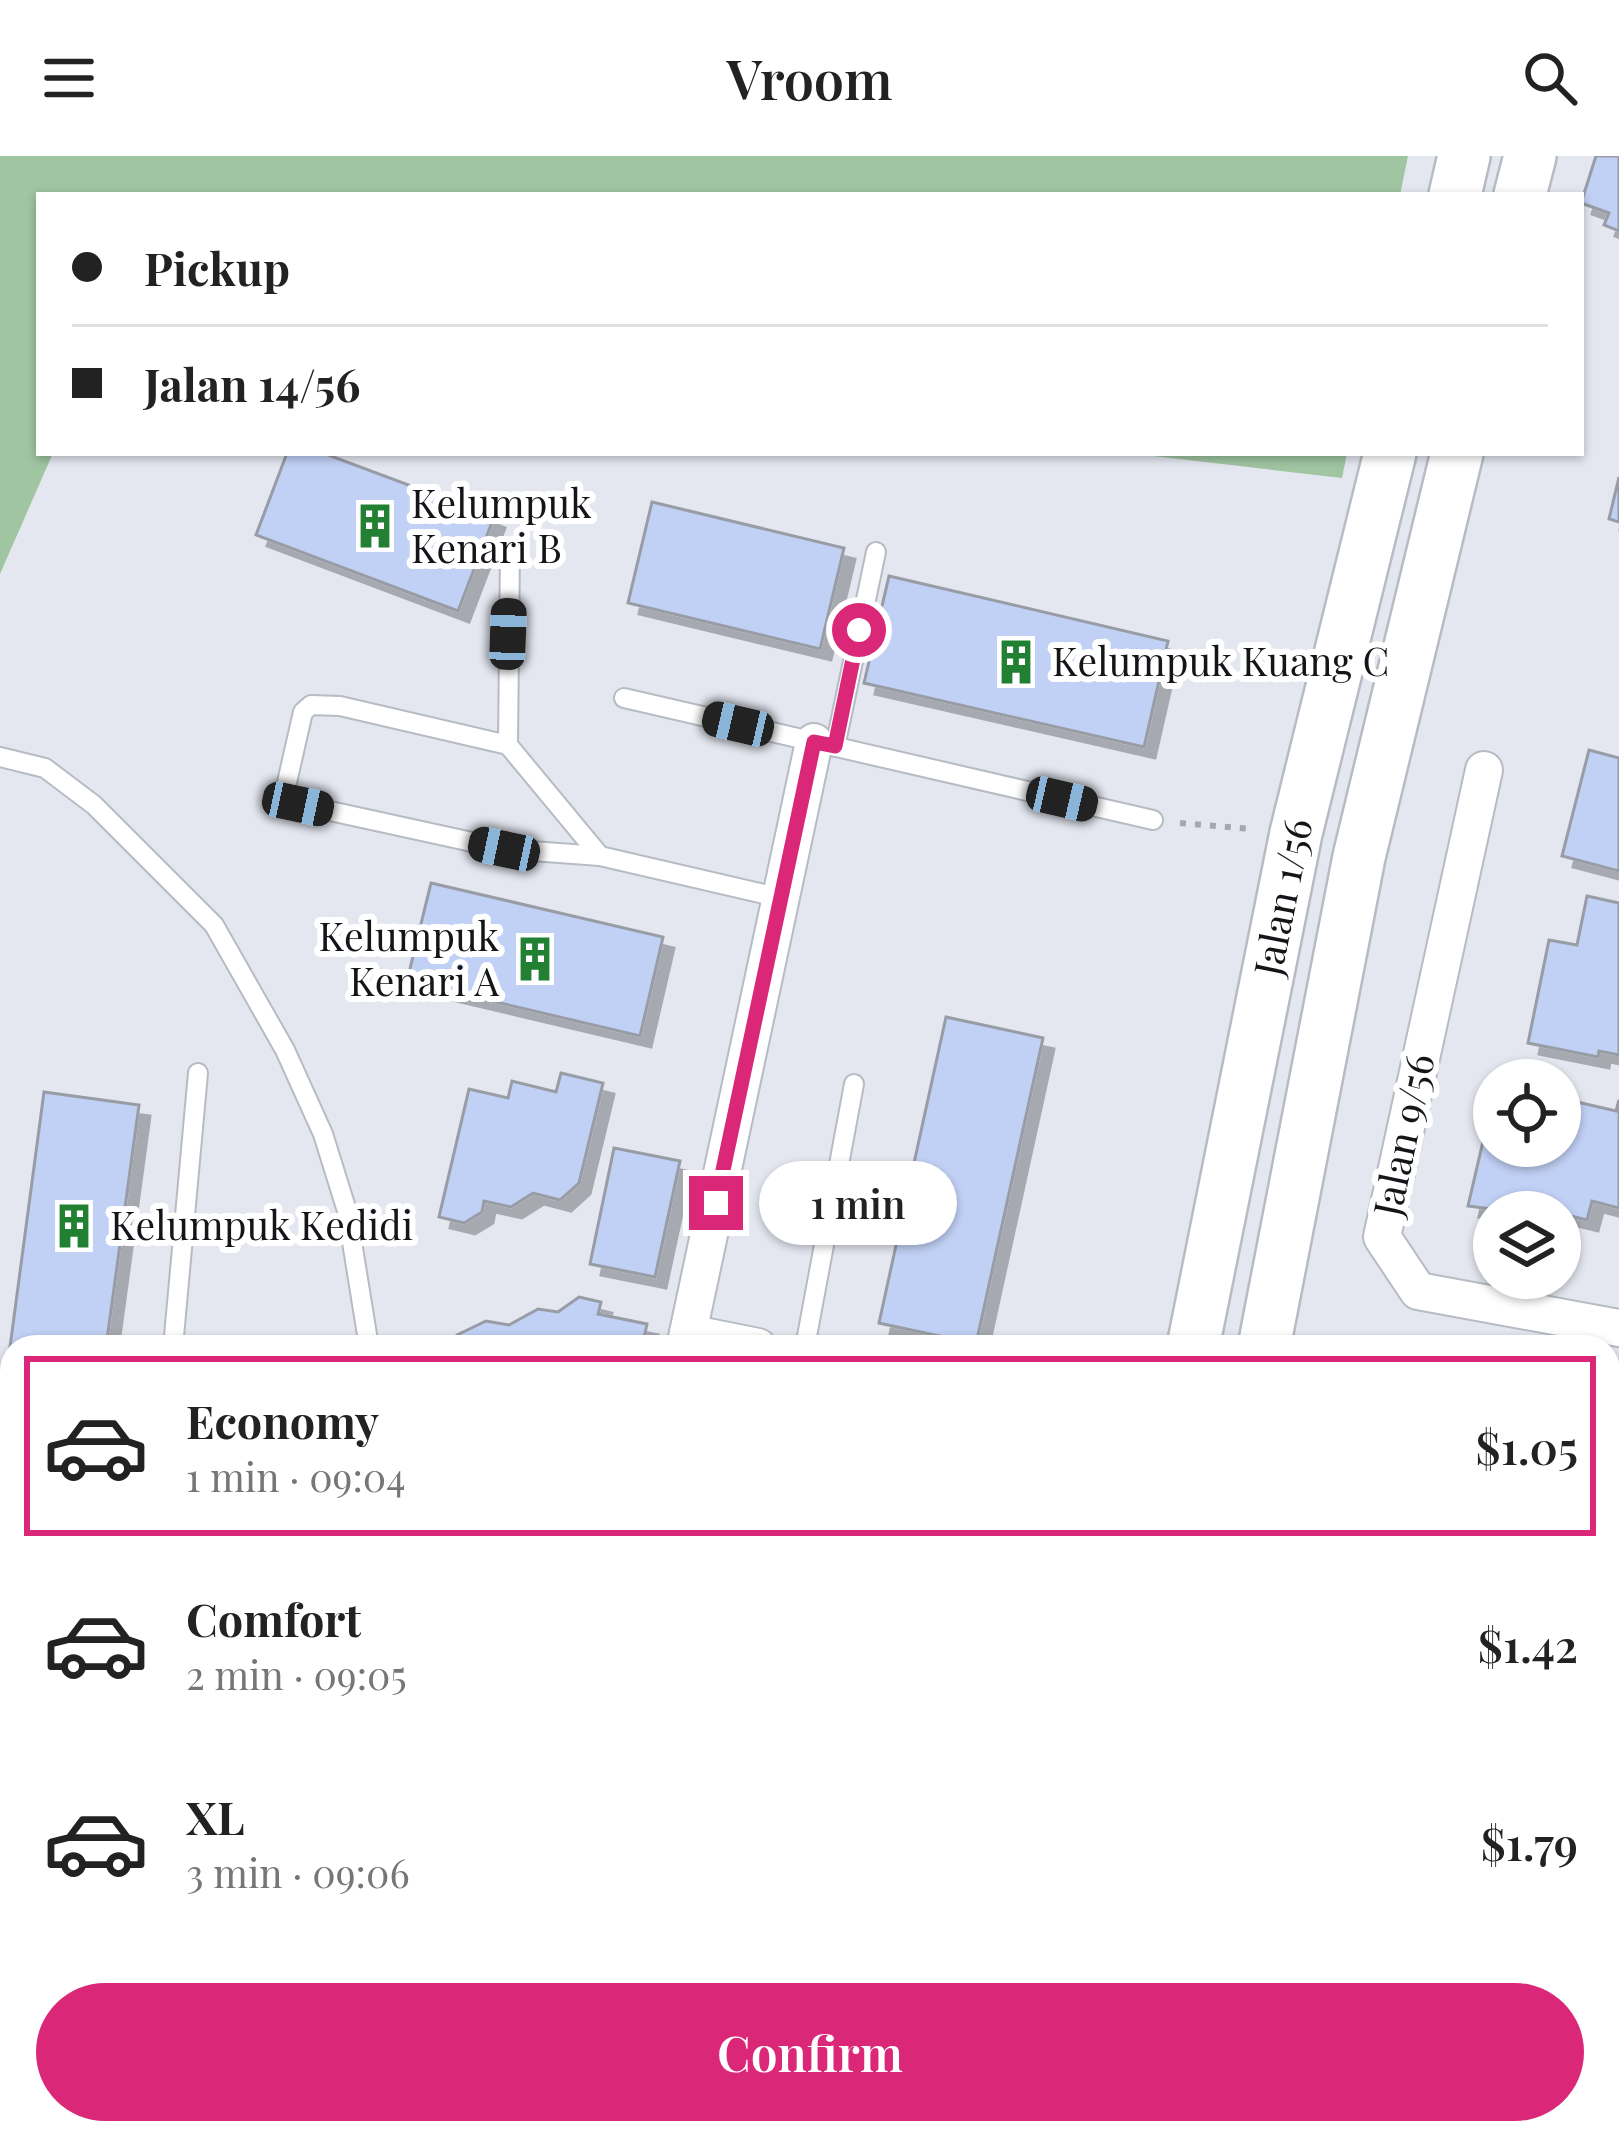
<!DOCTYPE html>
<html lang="en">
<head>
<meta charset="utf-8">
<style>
	body { margin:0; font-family:"Playfair Display",serif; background:#f2f2f2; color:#222; height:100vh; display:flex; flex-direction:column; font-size:45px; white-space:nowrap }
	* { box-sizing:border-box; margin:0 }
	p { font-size:39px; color:#767676 }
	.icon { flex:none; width:66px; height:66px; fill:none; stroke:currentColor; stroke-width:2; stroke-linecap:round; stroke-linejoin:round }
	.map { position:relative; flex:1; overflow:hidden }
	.details { position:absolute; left:0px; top:1179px; width:1620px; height:810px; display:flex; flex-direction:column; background:#fff; border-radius:36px 36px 0 0; box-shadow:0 3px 9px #0004 }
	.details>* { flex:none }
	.banner { position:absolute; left:36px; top:36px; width:1548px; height:264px; border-radius:0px; box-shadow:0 3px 9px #0004; display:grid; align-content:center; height:264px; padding:0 36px; background:#fff }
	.fabs { position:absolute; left:1473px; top:903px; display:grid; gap:24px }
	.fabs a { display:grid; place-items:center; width:108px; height:108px; border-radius:50%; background:#fff; box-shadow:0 3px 9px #0004; font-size:60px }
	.end { position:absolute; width:54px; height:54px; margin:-27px; border:15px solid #db2777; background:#fff; box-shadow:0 0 0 6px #fff }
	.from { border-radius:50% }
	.bubble { position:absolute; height:84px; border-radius:42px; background:#fff; box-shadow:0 3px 9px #0004; font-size:39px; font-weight:600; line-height:84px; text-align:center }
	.car { position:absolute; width:36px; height:72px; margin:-36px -18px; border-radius:15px; box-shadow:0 0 9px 3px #0007; background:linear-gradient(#222 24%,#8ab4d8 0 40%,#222 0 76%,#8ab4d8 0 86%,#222 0) }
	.banner b { display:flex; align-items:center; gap:42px; height:114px; font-size:45px }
	.banner b+b { border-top:3px solid #e0e0e0 }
	.banner i { width:30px; height:30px; background:#222 }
	ul { padding:21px 0 0; list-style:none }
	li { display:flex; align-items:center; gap:36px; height:180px; margin:0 24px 18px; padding:0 12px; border:6px solid transparent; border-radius:0px }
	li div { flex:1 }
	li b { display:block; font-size:45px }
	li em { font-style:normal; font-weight:600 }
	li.current { border-color:#db2777 }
	li>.icon { width:108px; height:108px; stroke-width:1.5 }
	.action { display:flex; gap:24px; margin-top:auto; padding:24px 36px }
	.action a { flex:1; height:138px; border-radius:72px; background:#db2777; color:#fff; font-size:48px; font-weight:600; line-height:138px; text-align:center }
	header { display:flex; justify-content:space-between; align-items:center; height:156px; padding:0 36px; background:#fff; font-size:54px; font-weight:600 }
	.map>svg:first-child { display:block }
</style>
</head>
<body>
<header><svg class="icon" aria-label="menu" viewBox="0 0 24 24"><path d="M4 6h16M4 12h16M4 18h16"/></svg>Vroom<svg class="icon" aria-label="search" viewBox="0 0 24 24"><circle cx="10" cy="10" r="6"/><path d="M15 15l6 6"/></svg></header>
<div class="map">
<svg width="1619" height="1989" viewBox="0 0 1619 1989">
	<defs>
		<filter id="shadow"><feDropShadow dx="11" dy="11" stdDeviation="0" flood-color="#0004"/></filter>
	</defs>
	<rect width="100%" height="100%" fill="#e4e7f0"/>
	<g fill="#9fc5a1">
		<path d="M0,0H1408L1400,39H39V297H53L0,418Z"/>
		<path d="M1127,297H1347L1342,322Z"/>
	</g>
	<g fill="#7188c0">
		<path d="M1608,1306H1619V1678L1608,1677Z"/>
		<path d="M1608,1705H1619V1989H1263L1266,1977H1608Z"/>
	</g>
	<g fill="#c1d0f5" stroke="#989ca4" stroke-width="3" filter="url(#shadow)">
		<path d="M1596,0H1619V75L1604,69L1609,57L1581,47Z"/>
		<path d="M287,297H323L494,361L458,455L256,379Z"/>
		<path d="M1619,321V366L1609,363Z"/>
		<path d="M652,346L844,392L820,493L628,447Z"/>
		<path d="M889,420L1168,485L1144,591L864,527Z"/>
		<path d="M1589,594L1619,602V715L1562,700Z"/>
		<path d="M431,727L663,781L640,880L407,825Z"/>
		<path d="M1587,740L1619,747V899L1599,895L1598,901L1528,887L1549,784L1577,789Z"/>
		<path d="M946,861L1043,882L976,1188L879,1167Z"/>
		<path d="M561,917L603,927L579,1027L560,1044L533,1037L511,1051L484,1045L482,1056L464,1067L439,1061L469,933L508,942L512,925L556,936Z"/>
		<path d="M44,936L139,949L106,1191H12V1308L0,1306V1266Z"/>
		<path d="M1560,942L1616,955L1619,944V1052L1592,1045L1587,1064L1517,1047L1515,1056L1468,1050L1491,951H1494V990H1560Z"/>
		<path d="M614,992L680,1005L655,1121L590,1108Z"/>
		<path d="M579,1141L601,1146L598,1158L647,1168L642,1191H454L457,1179L486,1165L509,1169L538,1153L558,1156Z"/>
		<path d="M669,1977H843L838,1989H700Z"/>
		<path d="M849,1977H993L989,1989H845Z"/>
	</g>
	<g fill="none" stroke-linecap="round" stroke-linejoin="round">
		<g stroke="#b7bbc3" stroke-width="22">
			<g id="lane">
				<path d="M510,394L508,589L600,700L781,742"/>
				<path d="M624,542L1153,664"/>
				<path d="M508,589L340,550L311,549L303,556L285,635L298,648L504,693L600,700"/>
				<path d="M835,591L876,396"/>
				<path d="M0,601L45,612L94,649L214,769L285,894L323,978L347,1055L369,1191"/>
				<path d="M173,1191L198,917"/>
				<path d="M805,1191L854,928"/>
			</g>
		</g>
		<g stroke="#b7bbc3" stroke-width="40">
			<g id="street">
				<path d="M1484,614L1382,1081L1418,1135L1619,1172"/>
				<path d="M688,1177L758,1191"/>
				<path d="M685,1191L814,586"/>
			</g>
		</g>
		<g stroke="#b7bbc3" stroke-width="56">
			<g id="secondary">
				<path d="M1455,39L1464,0"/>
				<path d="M1520,39L1530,0"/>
				<path id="s1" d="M1193,1191L1296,677L1390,297"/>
				<path d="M1264,1191L1359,701L1457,297"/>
				<path d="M1031,1989L1035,1977"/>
				<path d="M1101,1989L1105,1977"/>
			</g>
		</g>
		<path stroke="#a5a7ae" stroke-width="6" stroke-dasharray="6 9" stroke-linecap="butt" d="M1180,667L1251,673"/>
		<use href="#lane" stroke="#fff" stroke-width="18"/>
		<use href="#street" stroke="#fff" stroke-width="36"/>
		<use href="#secondary" stroke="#fff" stroke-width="51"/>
	</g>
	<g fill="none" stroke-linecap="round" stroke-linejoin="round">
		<path stroke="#db2777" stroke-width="15" d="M716,1047L814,586L835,590L859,474"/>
	</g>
	<defs>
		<g id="building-bare" transform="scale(3.6)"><path d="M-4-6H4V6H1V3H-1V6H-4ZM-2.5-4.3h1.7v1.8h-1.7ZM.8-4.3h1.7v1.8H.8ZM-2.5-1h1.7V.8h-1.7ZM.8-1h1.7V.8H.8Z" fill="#218032" stroke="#fff" stroke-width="2.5" paint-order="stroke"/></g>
	</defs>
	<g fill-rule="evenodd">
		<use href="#building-bare" x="375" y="370"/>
		<use href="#building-bare" x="1016" y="506"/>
		<use href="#building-bare" x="535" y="803"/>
		<use href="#building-bare" x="74" y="1070"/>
	</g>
	<g text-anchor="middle" stroke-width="12" stroke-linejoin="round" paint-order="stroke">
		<g font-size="39" fill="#141518" stroke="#fff" text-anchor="start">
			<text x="411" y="362">Kelumpuk<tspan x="411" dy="45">Kenari B</tspan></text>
			<text x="1052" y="520">Kelumpuk Kuang C</text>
			<text x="499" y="795" text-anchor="end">Kelumpuk<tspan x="499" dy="45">Kenari A</tspan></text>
			<text x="110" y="1084">Kelumpuk Kedidi</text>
		</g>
		<g font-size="39" fill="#141518" stroke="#fff">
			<text dy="14" stroke="none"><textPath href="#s1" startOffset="459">Jalan 1/56</textPath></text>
			<text transform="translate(1404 979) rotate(-78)" y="14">Jalan 9/56</text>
		</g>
	</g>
</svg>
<div class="fabs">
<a><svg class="icon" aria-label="locate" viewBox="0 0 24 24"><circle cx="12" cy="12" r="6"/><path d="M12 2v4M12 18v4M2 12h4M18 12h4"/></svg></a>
<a><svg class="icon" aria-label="layers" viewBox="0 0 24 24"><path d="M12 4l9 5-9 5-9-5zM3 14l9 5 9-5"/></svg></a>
</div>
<i class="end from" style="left:859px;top:474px"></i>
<i class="end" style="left:716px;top:1047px"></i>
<div class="bubble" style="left:759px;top:1005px;width:198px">1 min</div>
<i class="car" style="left:508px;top:478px;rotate:2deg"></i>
<i class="car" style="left:738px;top:568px;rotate:283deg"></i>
<i class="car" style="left:1062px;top:643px;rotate:103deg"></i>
<i class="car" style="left:298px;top:648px;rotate:102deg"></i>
<i class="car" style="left:504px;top:693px;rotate:282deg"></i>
<div class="banner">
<b><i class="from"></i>Pickup</b>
<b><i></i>Jalan 14/56</b>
</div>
<section class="details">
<ul>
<li class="current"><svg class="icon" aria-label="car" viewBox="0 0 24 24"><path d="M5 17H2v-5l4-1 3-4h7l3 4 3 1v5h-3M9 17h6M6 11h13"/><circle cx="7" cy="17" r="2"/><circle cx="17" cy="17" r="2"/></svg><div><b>Economy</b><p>1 min · 09:04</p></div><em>$1.05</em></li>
<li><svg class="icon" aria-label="car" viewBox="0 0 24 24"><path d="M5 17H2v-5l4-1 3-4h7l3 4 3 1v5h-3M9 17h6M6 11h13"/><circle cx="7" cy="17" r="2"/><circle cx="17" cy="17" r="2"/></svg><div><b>Comfort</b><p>2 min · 09:05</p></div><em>$1.42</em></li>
<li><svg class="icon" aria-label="car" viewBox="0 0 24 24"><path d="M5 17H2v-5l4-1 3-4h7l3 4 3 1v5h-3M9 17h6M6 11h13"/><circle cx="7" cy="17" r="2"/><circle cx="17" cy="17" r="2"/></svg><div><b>XL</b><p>3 min · 09:06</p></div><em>$1.79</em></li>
</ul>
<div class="action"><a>Confirm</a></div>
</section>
</div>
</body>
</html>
